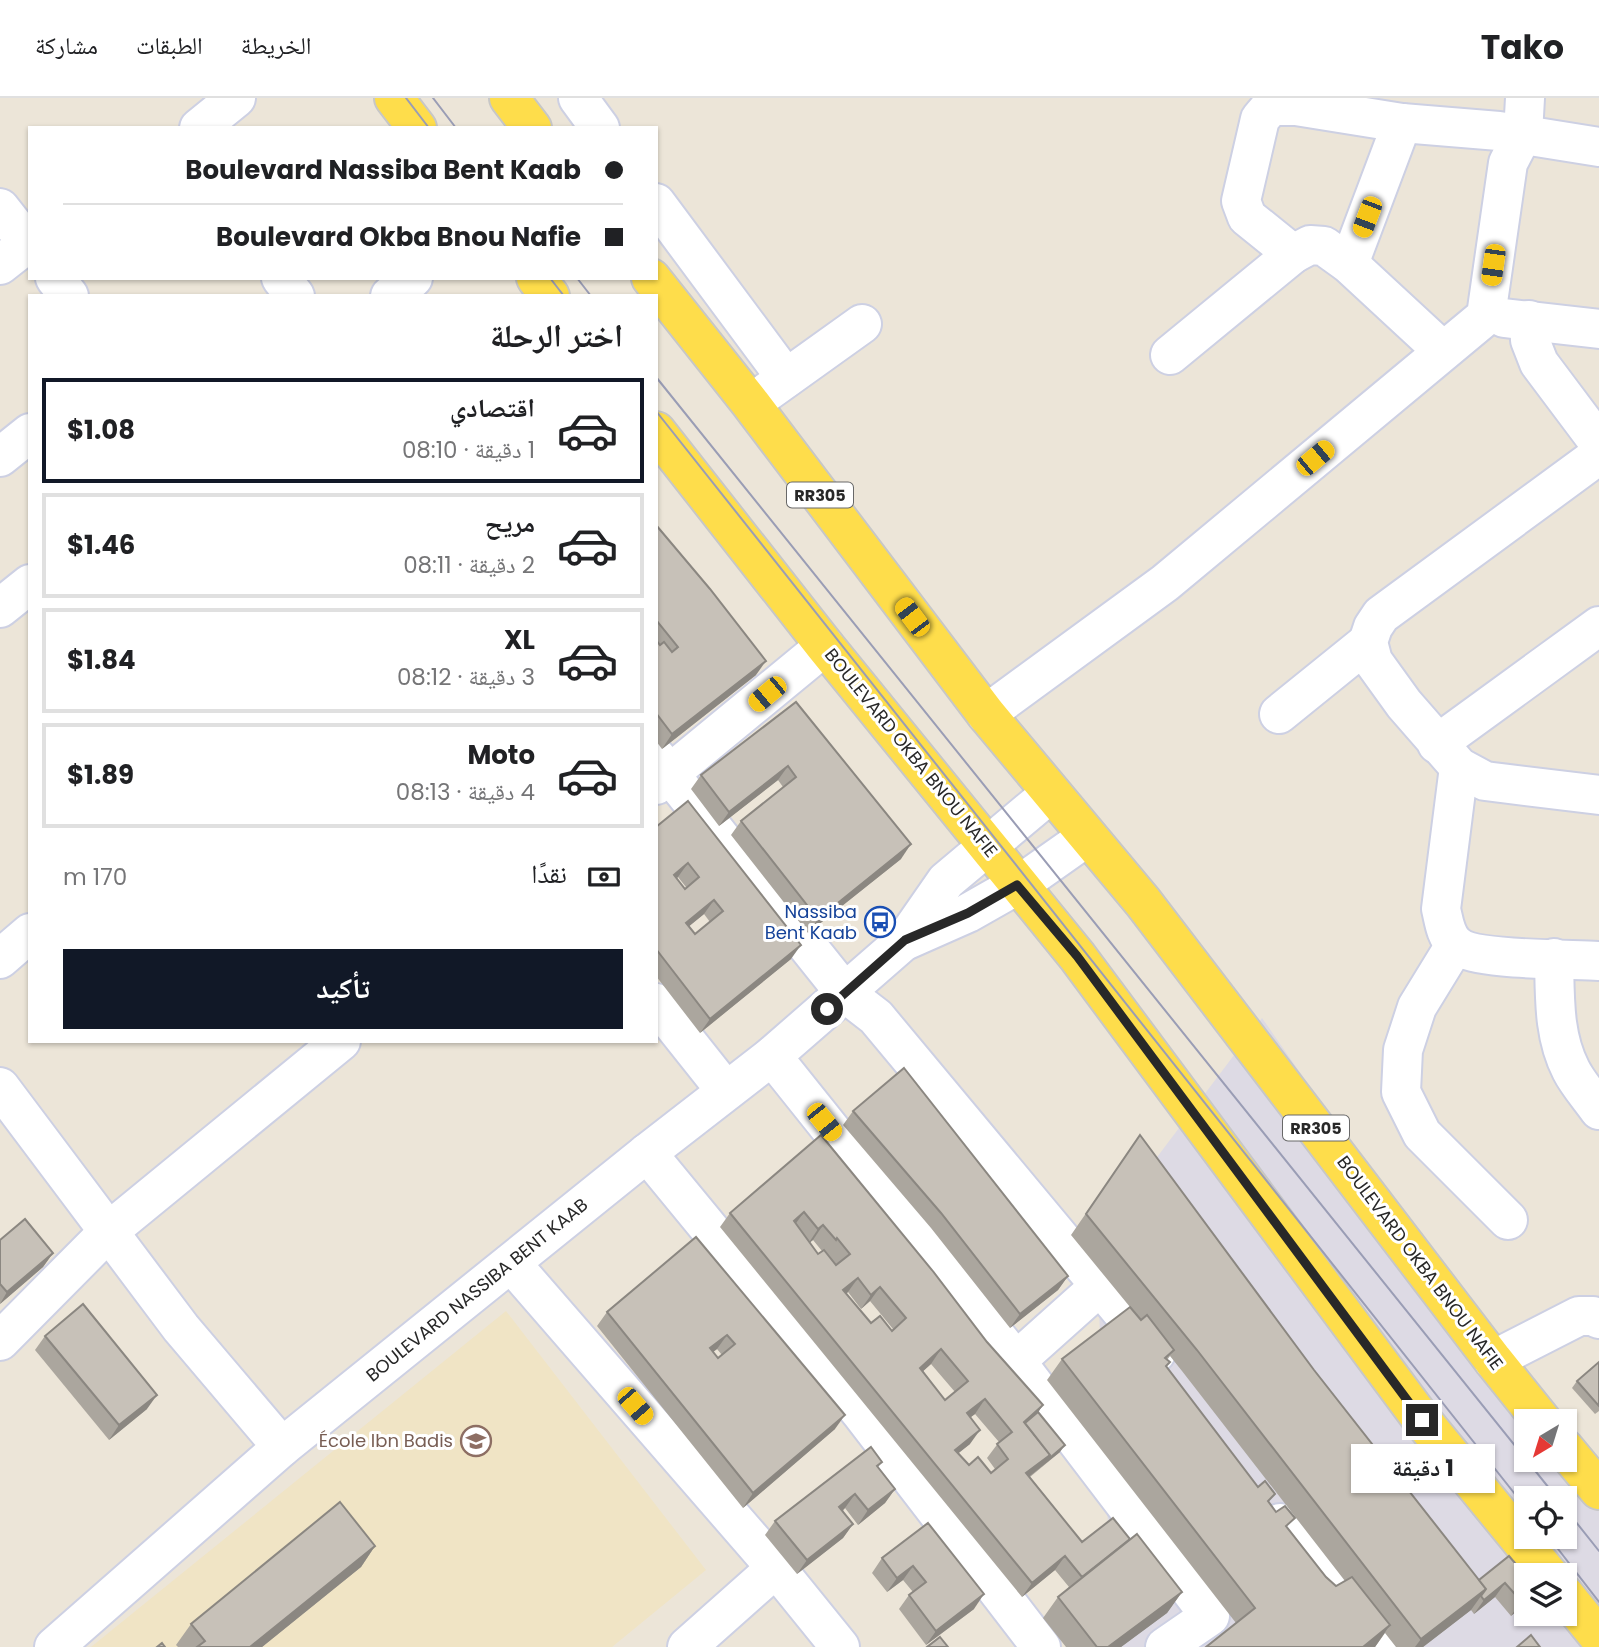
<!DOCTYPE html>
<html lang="ar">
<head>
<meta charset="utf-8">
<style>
	body { margin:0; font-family:Poppins,"Noto Naskh Arabic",sans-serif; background:#f2f2f2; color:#202124; direction:rtl; height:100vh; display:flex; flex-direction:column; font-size:26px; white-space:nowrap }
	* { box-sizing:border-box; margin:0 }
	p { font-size:23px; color:#757577 }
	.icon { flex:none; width:38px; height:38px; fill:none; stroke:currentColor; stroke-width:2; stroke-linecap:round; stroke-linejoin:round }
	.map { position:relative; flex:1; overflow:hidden; direction:ltr }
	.sheet { position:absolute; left:28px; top:196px; width:630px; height:749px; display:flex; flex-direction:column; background:#fff; border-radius:0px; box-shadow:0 2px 5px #0004; direction:rtl }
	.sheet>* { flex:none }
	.top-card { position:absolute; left:28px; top:28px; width:630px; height:154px; border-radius:0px; box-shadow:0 2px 5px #0004; direction:rtl; display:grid; align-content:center; height:154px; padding:0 35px; background:#fff }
	.needle { width:46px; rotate:218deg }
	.tools { position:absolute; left:1514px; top:1311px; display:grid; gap:14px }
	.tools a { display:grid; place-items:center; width:63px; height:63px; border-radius:0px; background:#fff; box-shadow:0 2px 5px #0004; font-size:35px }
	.end { position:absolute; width:32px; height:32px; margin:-16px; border:9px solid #282828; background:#fff; box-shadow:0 0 0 4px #fff }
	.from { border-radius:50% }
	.bubble { position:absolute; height:49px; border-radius:0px; background:#fff; box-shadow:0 2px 5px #0004; font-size:23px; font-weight:700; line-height:49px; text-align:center; direction:rtl }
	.car { position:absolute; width:21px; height:42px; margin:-21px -10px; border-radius:9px; box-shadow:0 0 5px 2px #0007; background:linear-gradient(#f5c518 24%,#345 0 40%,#f5c518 0 76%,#345 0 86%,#f5c518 0) }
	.top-card b { display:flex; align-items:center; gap:24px; height:66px; font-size:26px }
	.top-card b+b { border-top:2px solid #e0e0e0 }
	.top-card i { width:18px; height:18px; background:#202124 }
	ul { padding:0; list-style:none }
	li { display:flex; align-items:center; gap:21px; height:105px; margin:0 14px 10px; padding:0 21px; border:4px solid #e0e0e0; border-radius:0px }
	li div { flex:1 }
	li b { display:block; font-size:26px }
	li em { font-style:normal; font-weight:700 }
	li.current { border-color:#111827 }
	li>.icon { width:63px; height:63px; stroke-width:1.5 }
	h2 { padding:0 35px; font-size:32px; line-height:84px }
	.pay { display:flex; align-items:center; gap:18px; height:77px; padding:0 35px; font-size:26px }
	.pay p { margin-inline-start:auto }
	.primary-button { display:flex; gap:14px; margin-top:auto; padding:14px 35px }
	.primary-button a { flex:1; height:80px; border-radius:0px; background:#111827; color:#fff; font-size:28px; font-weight:700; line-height:80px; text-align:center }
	header { display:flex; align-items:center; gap:42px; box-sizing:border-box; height:98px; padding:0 35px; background:#fff; border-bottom:2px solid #e0e0e0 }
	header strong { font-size:33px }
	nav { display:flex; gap:38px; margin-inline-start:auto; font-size:24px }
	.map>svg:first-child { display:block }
</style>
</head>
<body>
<header>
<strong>Tako</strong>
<nav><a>الخريطة</a><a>الطبقات</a><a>مشاركة</a></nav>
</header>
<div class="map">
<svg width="1599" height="1549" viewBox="0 0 1599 1549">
	<rect width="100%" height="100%" fill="#ece5d8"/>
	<path fill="#dddae4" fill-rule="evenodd" d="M1262,920L1543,1323H1526V1362H1564L1599,1404V1549H1113L1096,1140ZM1526,1400H1564V1438H1526ZM1526,1477H1564V1516H1526Z"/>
	<path fill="#f0e4c5" d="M506,1213L706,1472L612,1549H91Z"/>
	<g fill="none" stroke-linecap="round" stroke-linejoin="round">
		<g stroke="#cdd0e3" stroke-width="42">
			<g id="minor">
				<path d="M578,0L600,30"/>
				<path d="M199,30L236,0"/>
				<path d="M656,105L786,280"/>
				<path d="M0,110L30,148"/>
				<path d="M1293,156L1247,119L1241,103L1260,21L1271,8H1296L1402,25L1499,33L1599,49"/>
				<path d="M1349,166L1402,25"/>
				<path d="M0,167L28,145"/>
				<path d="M55,180L69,198"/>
				<path d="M281,180L295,198"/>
				<path d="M390,198L413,180"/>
				<path d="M1504,220L1599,231"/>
				<path d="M1529,222L1530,242L1539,265L1599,345"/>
				<path d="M1170,257L1293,156L1310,147L1324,148L1349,166L1443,253"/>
				<path d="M767,294L862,226"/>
				<path d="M1599,357L1381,517L1373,529L1368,544L1373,563L1404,606L1459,669L1485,683L1599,697"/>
				<path d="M0,359L30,335"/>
				<path d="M0,510L30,486"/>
				<path d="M986,616L1165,485L1486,218L1508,65L1523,36L1525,0"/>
				<path d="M1279,616L1368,544"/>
				<path d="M1437,646L1599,528"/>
				<path d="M656,659L845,895L876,919L1156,1255"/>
				<path d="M1459,669L1441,811C1444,823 1445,837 1455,846C1472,863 1570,861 1599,863"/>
				<path d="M656,687L825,548"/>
				<path d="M907,842L968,815L1026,782L1087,739"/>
				<path d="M1455,847L1417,909L1403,952L1401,994L1422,1036L1508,1122"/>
				<path d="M1554,860C1555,898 1553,937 1571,972C1578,986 1590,999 1599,1012"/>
				<path d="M0,861L30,835"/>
				<path d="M656,905L726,993"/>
				<path d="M772,958L1016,1263L1210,1518L1165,1549"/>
				<path d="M0,989L181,1230L282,1349"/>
				<path d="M647,1055L861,1315L1041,1549"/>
				<path d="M511,1165L776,1470L840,1549"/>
				<path d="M0,1243L109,1133L341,943"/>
				<path d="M1493,1262L1579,1218H1593L1599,1221"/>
				<path d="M1016,1263L1101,1187"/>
				<path d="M1280,1425L1300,1453L1331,1481L1382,1549"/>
				<path d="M54,1549L282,1349L647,1055L772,958L905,842L946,783L1051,695"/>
				<path d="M687,1549L776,1470"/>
			</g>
		</g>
		<g stroke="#c7c7c7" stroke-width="42">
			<g id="major">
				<path d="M394,0L417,30"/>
				<path d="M509,0L532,30"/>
				<path d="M536,180L550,198"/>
				<path d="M651,180L751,306L986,616L1143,804L1493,1262L1542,1323"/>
				<path d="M656,333L825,548L1077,858L1422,1322L1549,1477"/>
				<path d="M1564,1350L1599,1392"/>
				<path d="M1564,1496L1599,1539"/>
			</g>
		</g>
		<use href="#minor" stroke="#fff" stroke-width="38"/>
		<use href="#major" stroke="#fedd4b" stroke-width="38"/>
		<g stroke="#9a9db5" stroke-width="2">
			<path d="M406,0L429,30"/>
			<path d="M433,0L456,30"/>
			<path d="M550,180L564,198"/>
			<path d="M577,180L591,198"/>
			<path d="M656,279L1557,1400"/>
			<path d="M656,313L1526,1410"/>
			<path d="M1564,1409L1599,1453"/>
			<path d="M1548,1438L1599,1504"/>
		</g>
	</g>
	<g fill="#aba69e" fill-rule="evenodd">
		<path d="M656,427L756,577L662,651L656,643Z"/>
		<path d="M796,604L901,761L808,835L731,737L741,723L783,689L778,682L719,728L691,691L701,677Z"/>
		<path d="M656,729L791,861L700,935L656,878ZM678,779L686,789L685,791L677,780ZM704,816L710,824L695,836L689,828Z"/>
		<path d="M853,1013L1068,1178L1058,1192L1010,1230L931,1130L843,1027Z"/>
		<path d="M821,1037L987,1244L1043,1307L1038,1314L1060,1354L1030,1379L1082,1444L1130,1441L1182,1494L1167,1515L1121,1549H1066L1043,1520L1058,1499L1069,1489L1055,1472L1022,1499L720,1129L730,1115ZM813,1142L822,1153L818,1156L810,1144ZM848,1194L861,1211L870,1203L893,1231L892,1233L871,1225L846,1196ZM931,1266L955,1294L945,1302L923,1273ZM975,1316L999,1344L987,1360L995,1371L991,1375L969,1367L958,1355L970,1346L971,1319Z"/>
		<path d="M1140,1037L1314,1272L1479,1482L1526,1478V1505L1511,1518L1495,1499L1474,1516L1471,1512L1423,1549H1396L1385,1535L1375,1549L1236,1525L1047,1282L1062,1261L1130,1209L1071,1137ZM1170,1258L1182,1273L1345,1483L1336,1488L1326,1479L1288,1430L1166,1269L1167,1262Z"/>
		<path d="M696,1139L835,1331L743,1410L597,1228L607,1214ZM717,1251L722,1257L718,1260L713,1254Z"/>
		<path d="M0,1142L53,1155L43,1169L0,1206Z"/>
		<path d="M45,1238L147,1311L109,1342L35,1252Z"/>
		<path d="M1599,1264V1313L1595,1316L1572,1290L1577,1283Z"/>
		<path d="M882,1364L878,1369L895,1391L885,1405L858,1427L845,1410L843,1413L853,1426L843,1440L797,1476L765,1437L775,1423Z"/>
		<path d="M928,1425L974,1511L926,1547L899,1511L909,1497L913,1494L903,1482L887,1494L872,1475L882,1460Z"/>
		<path d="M375,1448L361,1469L262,1549H178L176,1547L191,1526Z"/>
	</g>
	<g fill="#8b8781">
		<path d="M766,563L756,577L662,651L672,636Z"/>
		<path d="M788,668L778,682L719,728L729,714Z"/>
		<path d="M911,746L901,761L808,835L818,821Z"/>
		<path d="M688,765L678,779L664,792L674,777Z"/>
		<path d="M714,802L704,816L676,839L686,825Z"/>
		<path d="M801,847L791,861L700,935L710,921Z"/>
		<path d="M804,1114L794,1128V1123Z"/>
		<path d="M823,1127L813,1142L808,1146L818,1131Z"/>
		<path d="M53,1155L43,1169L0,1206L7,1194Z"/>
		<path d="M1068,1178L1058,1192L1010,1230L1020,1216Z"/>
		<path d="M858,1180L848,1194L833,1207L843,1192Z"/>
		<path d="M880,1189L870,1203L861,1211L871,1197Z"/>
		<path d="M727,1237L717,1251L700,1264L710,1250Z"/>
		<path d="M941,1251L931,1266L910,1285L920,1270Z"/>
		<path d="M157,1297L147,1311L109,1342L119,1327Z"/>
		<path d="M985,1301L975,1316L957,1329L967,1315Z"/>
		<path d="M1043,1307L1033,1322L1020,1333L1024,1324Z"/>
		<path d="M845,1317L835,1331L743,1410L753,1395Z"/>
		<path d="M980,1332L970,1346L945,1366L955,1352Z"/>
		<path d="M1065,1347L1060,1354L1016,1389L1026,1375L1050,1357Z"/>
		<path d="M895,1391L885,1405L858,1427L868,1412Z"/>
		<path d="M855,1396L845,1410L829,1423L839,1409Z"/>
		<path d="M853,1426L843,1440L797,1476L807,1462Z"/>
		<path d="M375,1448L361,1469L262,1549H250Z"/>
		<path d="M1065,1458L1055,1472L1022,1499L1032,1485Z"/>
		<path d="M913,1468L903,1482L887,1494L897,1480Z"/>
		<path d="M1505,1485L1495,1499L1474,1516L1484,1502Z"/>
		<path d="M1486,1491L1471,1512L1423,1549H1415L1421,1541Z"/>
		<path d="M1182,1494L1167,1515L1121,1549H1108Z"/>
		<path d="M984,1496L974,1511L926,1547L936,1533Z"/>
		<path d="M1526,1499V1505L1511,1518L1521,1503Z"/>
		<path d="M1390,1527L1375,1549H1363Z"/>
	</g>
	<g fill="#c7c1b8" stroke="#8b8781" stroke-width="2" fill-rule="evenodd">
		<path d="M656,427L710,491L766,563L672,636L656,615V542L660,547L664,544L672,554L678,549L656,522Z"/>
		<path d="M796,604L911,746L818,821L741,723L796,679L788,668L729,714L701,677Z"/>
		<path d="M688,703L801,847L710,921L656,851V729ZM688,765L699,779L685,791L674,777ZM714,802L723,813L695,836L686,825Z"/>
		<path d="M904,970L1068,1178L1020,1216L941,1115L853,1013Z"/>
		<path d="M821,1037L932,1172L987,1244L1043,1307L1024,1324L1050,1357L1026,1375L1082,1444L1113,1420L1130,1441L1082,1479L1065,1458L1032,1485L730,1115ZM804,1114L818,1131L823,1127L836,1142L837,1140L850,1156L836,1167L824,1152L818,1156L794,1123ZM858,1180L871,1197L880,1189L906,1220L892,1233L880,1218L871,1225L843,1192ZM941,1251L968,1283L945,1302L920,1270ZM985,1301L1012,1334L997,1346L1008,1361L991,1375L978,1359L969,1367L955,1352L980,1332L967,1315Z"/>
		<path d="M1140,1037L1314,1272L1486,1491L1421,1541L1197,1252L1086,1116Z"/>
		<path d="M25,1121L53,1155L7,1194L0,1186V1142Z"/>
		<path d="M696,1139L845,1317L753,1395L607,1214ZM727,1237L735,1246L718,1260L710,1250Z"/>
		<path d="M83,1206L157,1297L119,1327L45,1238Z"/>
		<path d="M1130,1209L1141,1222L1147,1217L1174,1252L1165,1260L1170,1264L1166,1268L1258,1389L1265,1383L1275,1396L1268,1403L1276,1414L1285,1408L1295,1420L1286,1428L1326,1479L1336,1488L1352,1479L1390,1527L1363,1549H1206L1255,1510L1062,1261Z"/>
		<path d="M1599,1264V1308L1577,1283Z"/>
		<path d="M1038,1314L1065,1347L1045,1364L1050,1357L1025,1325Z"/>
		<path d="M871,1349L882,1364L877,1368L895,1391L868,1412L855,1396L839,1409L853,1426L807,1462L775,1423Z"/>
		<path d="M340,1404L375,1448L250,1549H197L205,1543L191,1526Z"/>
		<path d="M928,1425L984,1496L936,1533L909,1497L926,1484L913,1468L897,1480L882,1460Z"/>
		<path d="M1137,1436L1182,1494L1108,1549H1097L1058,1499Z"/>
		<path d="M1509,1458L1526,1478V1499L1521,1503L1505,1485L1484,1502L1481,1498L1486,1491L1479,1482Z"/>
		<path d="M1531,1537L1540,1549H1517Z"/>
		<path d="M940,1539L948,1549H927Z"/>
		<path d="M162,1545L165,1549H157Z"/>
	</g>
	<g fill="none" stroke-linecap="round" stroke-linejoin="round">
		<path stroke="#282828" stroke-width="9" d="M827,911L905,842L968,815L1017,787L1077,858L1422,1322"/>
	</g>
	<defs>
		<g id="bus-ring" transform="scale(1.575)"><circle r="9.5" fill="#fff" stroke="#1a4fb4" stroke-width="1.5"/><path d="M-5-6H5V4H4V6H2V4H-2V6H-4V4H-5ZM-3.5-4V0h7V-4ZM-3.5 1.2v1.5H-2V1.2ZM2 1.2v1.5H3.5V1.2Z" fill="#1a4fb4"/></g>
		<g id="school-ring" transform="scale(1.575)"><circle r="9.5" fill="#fff" stroke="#8d6e63" stroke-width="1.5"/><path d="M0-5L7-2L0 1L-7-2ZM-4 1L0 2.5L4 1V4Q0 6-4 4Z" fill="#8d6e63"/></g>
	</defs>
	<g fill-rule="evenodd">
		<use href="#bus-ring" x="880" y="824"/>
		<use href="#school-ring" x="476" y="1343"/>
	</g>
	<g text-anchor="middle" stroke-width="6" stroke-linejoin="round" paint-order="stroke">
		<g fill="#fff" stroke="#686868" stroke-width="2">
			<rect x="787" y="384.5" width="66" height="25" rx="5"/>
			<rect x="1283" y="1017.5" width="66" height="25" rx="5"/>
		</g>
		<g font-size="16" font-weight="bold" fill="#282828">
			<text x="820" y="403">RR305</text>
			<text x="1316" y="1036">RR305</text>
		</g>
		<g font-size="18" fill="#282828" stroke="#fff">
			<text transform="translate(911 655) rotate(51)" y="6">BOULEVARD OKBA BNOU NAFIE</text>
			<text transform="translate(1420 1165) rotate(53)" y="6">BOULEVARD OKBA BNOU NAFIE</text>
			<text transform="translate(477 1192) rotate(-39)" y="6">BOULEVARD NASSIBA BENT KAAB</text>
		</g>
		<g font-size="18" fill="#164399" stroke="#fff" text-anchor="end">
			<text x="857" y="820">Nassiba<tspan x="857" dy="21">Bent Kaab</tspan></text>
		</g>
		<g font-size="18" fill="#785e54" stroke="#fff" text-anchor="end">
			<text x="453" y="1349">École Ibn Badis</text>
		</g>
	</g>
</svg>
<div class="tools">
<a><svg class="needle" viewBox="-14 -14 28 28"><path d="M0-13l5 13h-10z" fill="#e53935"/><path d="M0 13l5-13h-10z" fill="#757577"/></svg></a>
<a><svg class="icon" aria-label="locate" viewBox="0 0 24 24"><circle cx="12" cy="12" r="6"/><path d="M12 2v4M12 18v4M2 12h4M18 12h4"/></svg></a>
<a><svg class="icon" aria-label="layers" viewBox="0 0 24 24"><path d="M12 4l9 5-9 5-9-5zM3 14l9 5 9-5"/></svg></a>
</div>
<i class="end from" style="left:827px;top:911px"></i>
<i class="end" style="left:1422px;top:1322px"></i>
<div class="bubble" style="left:1351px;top:1346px;width:144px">1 دقيقة</div>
<i class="car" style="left:1367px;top:119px;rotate:201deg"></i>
<i class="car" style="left:1493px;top:167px;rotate:188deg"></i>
<i class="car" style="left:1315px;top:360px;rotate:50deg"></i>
<i class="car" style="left:912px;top:519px;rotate:323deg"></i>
<i class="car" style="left:767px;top:596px;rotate:230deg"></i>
<i class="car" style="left:824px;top:1024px;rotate:141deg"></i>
<i class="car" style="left:635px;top:1308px;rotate:139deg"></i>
<div class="top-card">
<b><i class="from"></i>Boulevard Nassiba Bent Kaab</b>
<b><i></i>Boulevard Okba Bnou Nafie</b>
</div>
<section class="sheet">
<h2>اختر الرحلة</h2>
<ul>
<li class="current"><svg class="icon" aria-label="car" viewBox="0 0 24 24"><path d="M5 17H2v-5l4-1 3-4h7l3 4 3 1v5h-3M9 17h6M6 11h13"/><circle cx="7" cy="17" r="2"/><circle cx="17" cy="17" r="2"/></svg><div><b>اقتصادي</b><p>1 دقيقة · 08:10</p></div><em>$1.08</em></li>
<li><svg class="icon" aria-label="car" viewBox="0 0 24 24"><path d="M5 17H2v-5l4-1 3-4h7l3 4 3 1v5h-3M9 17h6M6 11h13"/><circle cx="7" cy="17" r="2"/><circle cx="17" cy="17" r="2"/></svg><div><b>مريح</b><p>2 دقيقة · 08:11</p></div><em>$1.46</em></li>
<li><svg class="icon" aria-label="car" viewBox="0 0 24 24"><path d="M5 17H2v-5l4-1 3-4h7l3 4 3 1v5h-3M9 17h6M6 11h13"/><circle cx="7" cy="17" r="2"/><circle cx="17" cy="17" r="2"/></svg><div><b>XL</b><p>3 دقيقة · 08:12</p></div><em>$1.84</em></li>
<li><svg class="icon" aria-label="car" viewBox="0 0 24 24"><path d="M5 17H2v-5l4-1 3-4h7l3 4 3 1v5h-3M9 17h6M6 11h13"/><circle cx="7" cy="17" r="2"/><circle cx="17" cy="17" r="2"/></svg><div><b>Moto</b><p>4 دقيقة · 08:13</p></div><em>$1.89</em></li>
</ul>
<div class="pay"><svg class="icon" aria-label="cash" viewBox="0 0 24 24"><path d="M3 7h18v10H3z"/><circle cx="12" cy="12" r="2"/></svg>نقدًا<p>170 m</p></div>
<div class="primary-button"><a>تأكيد</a></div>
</section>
</div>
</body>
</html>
